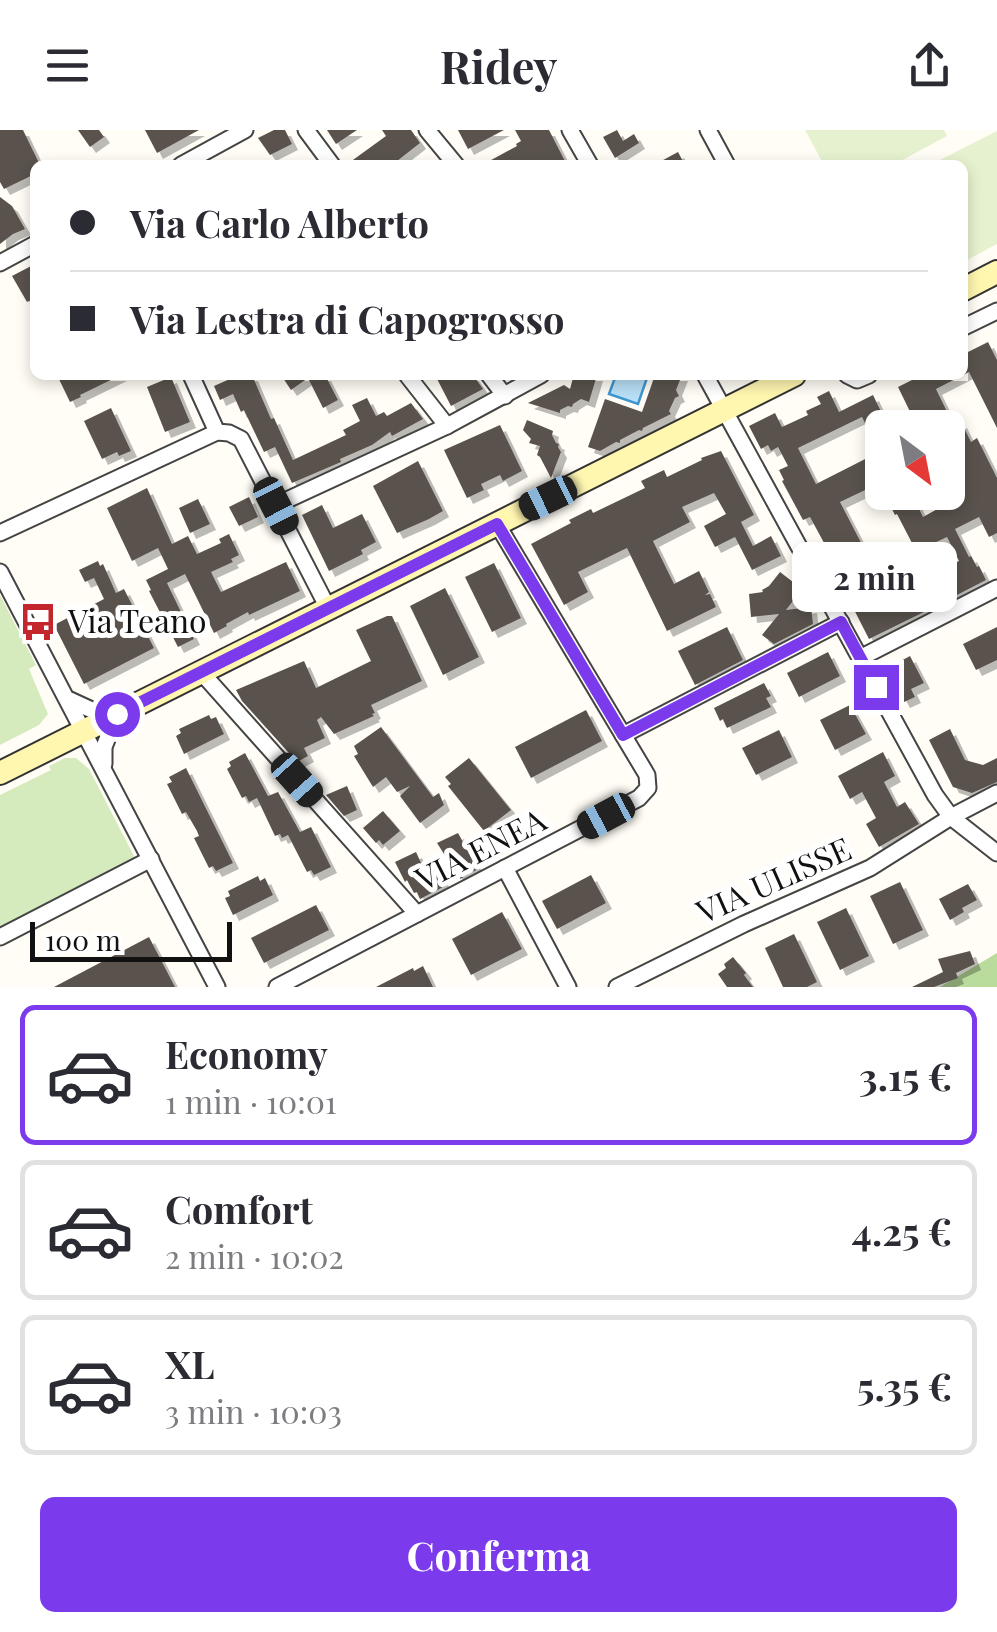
<!DOCTYPE html>
<html lang="it">
<head>
<meta charset="utf-8">
<style>
	body { margin:0; font-family:"Playfair Display",serif; background:#f2f2f3; color:#2b2b33; height:100vh; display:flex; flex-direction:column; font-size:38px; white-space:nowrap }
	* { box-sizing:border-box; margin:0 }
	p { font-size:32px; color:#7c7c81 }
	.icon { flex:none; width:55px; height:55px; fill:none; stroke:currentColor; stroke-width:2; stroke-linecap:round; stroke-linejoin:round }
	.map { position:relative; height:857px; overflow:hidden }
	.panel { display:flex; flex-direction:column; background:#fff; flex:1 }
	.panel>* { flex:none }
	.banner { position:absolute; left:30px; top:30px; width:938px; height:220px; border-radius:15px; box-shadow:0 5px 15px #0003; display:grid; align-content:center; height:220px; padding:0 40px; background:#fff }
	.needle { width:65px; rotate:148deg }
	.buttons { position:absolute; left:865px; top:280px; display:grid; gap:20px }
	.buttons a { display:grid; place-items:center; width:100px; height:100px; border-radius:15px; background:#fff; box-shadow:0 5px 15px #0003; font-size:50px }
	.scale { position:absolute; left:30px; bottom:25px; width:202px; box-sizing:border-box; padding-left:10px; border:5px solid #111; border-top:0; font-size:28px; line-height:35px; white-space:nowrap; color:#111; -webkit-text-stroke:8px #fff; paint-order:stroke }
	.end { position:absolute; width:45px; height:45px; margin:-22px; border:12px solid #7c3aed; background:#fff; box-shadow:0 0 0 5px #fff }
	.from { border-radius:50% }
	.bubble { position:absolute; height:70px; border-radius:15px; background:#fff; box-shadow:0 5px 15px #0003; font-size:32px; font-weight:700; line-height:70px; text-align:center }
	.car { position:absolute; width:30px; height:60px; margin:-30px -15px; border-radius:12px; box-shadow:0 0 8px 2px #0007; background:linear-gradient(#222 24%,#8ab4d8 0 40%,#222 0 76%,#8ab4d8 0 86%,#222 0) }
	.banner b { display:flex; align-items:center; gap:35px; height:95px; font-size:38px }
	.banner b+b { border-top:2px solid #e1e1e2 }
	.banner i { width:25px; height:25px; background:#2b2b33 }
	ul { padding:18px 0 0; list-style:none }
	li { display:flex; align-items:center; gap:30px; height:140px; margin:0 20px 15px; padding:0 20px; border:5px solid #e1e1e2; border-radius:15px }
	li div { flex:1 }
	li b { display:block; font-size:38px }
	li em { font-style:normal; font-weight:700 }
	li.active { border-color:#7c3aed }
	li>.icon { width:90px; height:90px; stroke-width:1.5 }
	.button { display:flex; gap:20px; margin-top:auto; padding:20px 40px }
	.button a { flex:1; height:115px; border-radius:15px; background:#7c3aed; color:#fff; font-size:40px; font-weight:700; line-height:115px; text-align:center }
	header { display:flex; justify-content:space-between; align-items:center; height:130px; padding:0 40px; background:#fff; font-size:45px; font-weight:700 }
	.map>svg:first-child { display:block }
</style>
</head>
<body>
<header><svg class="icon" aria-label="menu" viewBox="0 0 24 24"><path d="M4 6h16M4 12h16M4 18h16"/></svg>Ridey<svg class="icon" aria-label="share" viewBox="0 0 24 24"><path d="M12 15V3M7 8l5-5 5 5M5 13v7h14v-7"/></svg></header>
<div class="map">
<svg width="997" height="857" viewBox="0 0 997 857">
	<defs>
		<filter id="shadow"><feDropShadow dx="6" dy="6" stdDeviation="0" flood-color="#0004"/></filter>
	</defs>
	<rect width="100%" height="100%" fill="#fffdf5"/>
	<g fill="#d5ebbd">
		<path d="M0,465L36,535L29,539L48,584L39,595L0,615Z"/>
		<path d="M65,628H76L89,639L135,728L0,798V665L51,640L49,636Z"/>
	</g>
	<path fill="#b9dc9c" d="M997,823V857H940Z"/>
	<g fill="#e6f2cf">
		<path d="M805,0H944L947,6L893,35H824Z"/>
		<path d="M997,1V114L963,132L962,35H930Z"/>
	</g>
	<path fill="#b9e0f7" stroke="#3f96cf" stroke-width="2.5" d="M616,245H648L638,274L609,264Z"/>
	<g fill="#5a524d" fill-rule="evenodd" filter="url(#shadow)">
		<path d="M0,0H23L40,35H35V44L4,59L0,52Z"/>
		<path d="M78,0H99L104,7L90,17Z"/>
		<path d="M145,0H199L157,23Z"/>
		<path d="M274,0H285L292,14L270,25L258,8Z"/>
		<path d="M327,0H357L336,14Z"/>
		<path d="M382,0H411L420,13L392,35H346L386,6Z"/>
		<path d="M458,0H504L468,19Z"/>
		<path d="M515,0H549L567,35H482L517,16L516,14L521,11Z"/>
		<path d="M617,0L623,11L634,4L639,13L615,28L603,7Z"/>
		<path d="M678,22L685,35H654Z"/>
		<path d="M0,67L12,76L25,99L13,104L0,114Z"/>
		<path d="M35,134V168L27,172L12,146Z"/>
		<path d="M988,212L997,230V298L969,242L936,259L954,296L961,292L971,312L977,308L997,348V403L989,407L979,387L955,399L969,427L971,426L977,437L979,436L986,450L957,465L956,463L924,479L926,481L869,509L844,460L846,459L839,447L842,446L810,387L803,390L782,351L784,350L779,340L788,336L778,317L771,321L768,315L761,319L749,296L775,283L782,297L808,285L806,281L821,274L817,267L829,261L839,282L873,265L889,298H882V352L840,372L870,430L876,427L878,429L882,427L904,465L931,452L928,445L959,431L947,407L919,420L915,413L913,415L897,384L895,385L886,367L896,362H911L923,387L941,377L934,362H948V299L951,298H918L898,257L922,245H962V225ZM862,287L879,322L816,354L798,318Z"/>
		<path d="M57,245H121L80,265L81,267L70,272Z"/>
		<path d="M239,245H252L271,289L274,288L293,330L346,305L343,300L360,291L352,275L367,268L376,286L384,282L387,286L411,273L423,289L392,306L390,302L372,315L340,329L341,332L292,353L275,317L264,322L244,280L241,282L233,264L220,270L214,256Z"/>
		<path d="M281,245H325L338,270L323,278L308,248L291,260Z"/>
		<path d="M435,245H473L483,259L451,276Z"/>
		<path d="M584,245H597L589,272L581,269L573,274L572,277L568,276L560,280V283L528,273L564,255L570,259L573,248L577,249Z"/>
		<path d="M655,245H682L676,260L679,266L675,268L669,281L671,284L643,298L642,301L639,300L620,310V313L616,312L600,321L588,317L605,269L642,282Z"/>
		<path d="M171,247L190,292L165,302L147,257Z"/>
		<path d="M111,278L131,321L119,326L117,322L102,329L84,291Z"/>
		<path d="M527,290L553,301L552,305L556,313L559,314L558,317L561,322L551,348L540,327L537,325L540,316L529,313L531,309L523,300Z"/>
		<path d="M500,295L522,341L503,351L500,345L481,354L484,360L467,368L444,320Z"/>
		<path d="M721,321L754,385L741,392L753,416L771,406L781,426L752,440L735,407L715,417L704,396L726,384L714,363L682,377L690,392L653,411L674,454L699,441L709,462L705,465L710,464L716,477L667,501L627,418L578,442L588,462L564,475L531,414L571,393L569,390L591,379L593,383L645,358L641,351L664,340L667,347L702,330L701,328Z"/>
		<path d="M418,331L443,381L429,389L397,403L373,356Z"/>
		<path d="M147,358L172,414L188,406L197,424L221,413L219,409L229,404L239,425L231,429L233,432L211,442L221,462L286,432L300,461L249,485L248,482L226,494L227,496L214,503L185,444L167,453L194,509L178,517L149,461L151,460L146,450L168,439L158,418L132,431L107,378Z"/>
		<path d="M249,367L258,387L239,396L229,377Z"/>
		<path d="M198,369L210,394L190,403L179,378Z"/>
		<path d="M322,375L333,398L362,384L376,412L361,420L363,424L329,441L302,385Z"/>
		<path d="M98,431L100,436L103,434L116,463L124,459L154,518L84,554L54,495L104,469L94,448L85,452L79,440Z"/>
		<path d="M494,433L521,488L492,502L465,447Z"/>
		<path d="M780,442L802,459L786,480L811,477L813,494L774,514L762,505L779,484L751,487L749,464L763,462L762,460L769,456Z"/>
		<path d="M445,458L479,527L443,545L410,476Z"/>
		<path d="M387,486H392L422,551L371,575L375,583L372,584L374,586L334,604L321,587L317,590L325,608L304,618L308,626L297,632L242,571L236,560L304,531L316,558L371,531L356,500Z"/>
		<path d="M727,497L743,530L695,555L678,521Z"/>
		<path d="M997,497V530L976,540L963,514Z"/>
		<path d="M828,522L840,546L799,567L787,543Z"/>
		<path d="M910,526L924,553L911,559L915,567L904,572L886,539Z"/>
		<path d="M764,553L771,566L766,568L771,577L727,598L723,589L720,591L714,578Z"/>
		<path d="M850,575L866,604L835,620L820,590Z"/>
		<path d="M586,580L602,611L531,648L515,617Z"/>
		<path d="M209,585L211,589L216,587L224,604L184,624L176,606L181,603L179,599Z"/>
		<path d="M381,597L433,667L439,663L444,675L420,693L400,666L410,656L397,662L386,647L373,657L354,626L358,624L354,616Z"/>
		<path d="M950,599L965,630L983,635L997,628V652L972,663L953,657L929,610Z"/>
		<path d="M779,600L792,627L756,645L742,618Z"/>
		<path d="M883,622L895,646L884,652L897,677L905,672L919,694L879,717L866,694L876,688L862,662L850,669L838,646Z"/>
		<path d="M245,623L268,666L278,662L300,702L311,697L331,737L314,745L311,740L307,742L288,705L282,708L280,704L275,706L257,668L249,672L246,666L242,668L227,639L231,636L229,632Z"/>
		<path d="M469,628L511,680L484,701L448,656L451,654L445,647Z"/>
		<path d="M186,638L233,733L216,741L213,736L209,738L194,708L199,706L197,701L186,682L182,684L167,654L172,652L169,647Z"/>
		<path d="M347,656L357,680L344,686L326,665Z"/>
		<path d="M383,681L400,701L383,715L379,710L376,713L363,698Z"/>
		<path d="M458,703L478,739L460,749L437,713Z"/>
		<path d="M416,722L422,735L427,732L447,755L420,769L417,762L414,763L407,750L405,752L395,732Z"/>
		<path d="M591,745L606,773L557,799L542,771Z"/>
		<path d="M258,746L260,751L265,748L273,765L233,785L225,768L230,766L228,761Z"/>
		<path d="M900,752L923,800L893,814L870,766Z"/>
		<path d="M968,754L977,770L962,778L964,782L950,790L939,769Z"/>
		<path d="M316,775L329,800L264,833L251,808Z"/>
		<path d="M846,778L869,826L840,840L817,792Z"/>
		<path d="M502,782L522,819L471,845L452,809Z"/>
		<path d="M794,804L817,852L807,857H783L765,818Z"/>
		<path d="M149,807L175,857H54Z"/>
		<path d="M970,821L975,834L956,843L958,848L934,857H912L943,842L938,829Z"/>
		<path d="M733,827L746,843L744,845L753,857H727L718,844L726,838L724,834Z"/>
		<path d="M423,836L433,857H376L413,838L414,841Z"/>
	</g>
	<g fill="none" stroke-linecap="round" stroke-linejoin="round">
		<g stroke="#444" stroke-width="19">
			<g id="street">
				<path d="M306,0L332,35"/>
				<path d="M427,0L456,35"/>
				<path d="M570,0L590,35"/>
				<path d="M708,0L727,35"/>
				<path d="M181,35L245,0"/>
				<path d="M0,133L35,114"/>
				<path d="M962,198L997,181"/>
				<path d="M191,245L217,302L229,303L241,309L328,478"/>
				<path d="M407,245L447,296"/>
				<path d="M489,245L505,266"/>
				<path d="M705,245L935,665L951,687L997,723"/>
				<path d="M847,245L857,250L869,245"/>
				<path d="M276,375L447,296L541,245"/>
				<path d="M0,403L217,302"/>
				<path d="M0,442L217,857"/>
				<path d="M860,528L997,458"/>
				<path d="M201,542L417,784"/>
				<path d="M70,570L96,582L117,584L104,617V634"/>
				<path d="M623,605L841,492"/>
				<path d="M505,738L568,857"/>
				<path d="M0,807L151,729"/>
				<path d="M277,857L639,668L648,658L647,645L497,394"/>
				<path d="M617,857L744,794L870,738L951,687L997,663"/>
			</g>
		</g>
		<g stroke="#333" stroke-width="26">
			<g id="secondary">
				<path d="M962,160L997,142"/>
				<path d="M0,643L794,245"/>
			</g>
		</g>
		<use href="#street" stroke="#fff" stroke-width="15"/>
		<use href="#secondary" stroke="#fff6b0" stroke-width="22"/>
	</g>
	<g fill="none" stroke-linecap="round" stroke-linejoin="round">
		<path stroke="#7c3aed" stroke-width="12" d="M117,584L497,394L623,605L841,492L876,557"/>
	</g>
	<defs>
		<g id="bus-bare" transform="scale(3)"><path d="M-5-6H5V4H4V6H2V4H-2V6H-4V4H-5ZM-3.5-4V0h7V-4ZM-3.5 1.2v1.5H-2V1.2ZM2 1.2v1.5H3.5V1.2Z" fill="#c4262e" stroke="#fff" stroke-width="2.5" paint-order="stroke"/></g>
	</defs>
	<g fill-rule="evenodd">
		<use href="#bus-bare" x="38" y="492"/>
	</g>
	<g text-anchor="middle" stroke-width="10" stroke-linejoin="round" paint-order="stroke">
		<g font-size="32" fill="#111" stroke="#fff" text-anchor="start">
			<text x="68" y="503">Via Teano</text>
		</g>
		<g font-size="32" fill="#111" stroke="#fff">
			<text transform="translate(481 720) rotate(-27)" y="11">VIA ENEA</text>
			<text transform="translate(774 751) rotate(-24)" y="11">VIA ULISSE</text>
		</g>
	</g>
</svg>
<div class="buttons">
<a><svg class="needle" viewBox="-14 -14 28 28"><path d="M0-13l5 13h-10z" fill="#e53935"/><path d="M0 13l5-13h-10z" fill="#7c7c81"/></svg></a>
</div>
<div class="scale">100 m</div>
<i class="end from" style="left:117px;top:584px"></i>
<i class="end" style="left:876px;top:557px"></i>
<div class="bubble" style="left:792px;top:412px;width:165px">2 min</div>
<i class="car" style="left:548px;top:368px;rotate:244deg"></i>
<i class="car" style="left:276px;top:376px;rotate:153deg"></i>
<i class="car" style="left:297px;top:650px;rotate:138deg"></i>
<i class="car" style="left:606px;top:686px;rotate:242deg"></i>
<div class="banner">
<b><i class="from"></i>Via Carlo Alberto</b>
<b><i></i>Via Lestra di Capogrosso</b>
</div>
</div>
<section class="panel">
<ul>
<li class="active"><svg class="icon" aria-label="car" viewBox="0 0 24 24"><path d="M5 17H2v-5l4-1 3-4h7l3 4 3 1v5h-3M9 17h6M6 11h13"/><circle cx="7" cy="17" r="2"/><circle cx="17" cy="17" r="2"/></svg><div><b>Economy</b><p>1 min · 10:01</p></div><em>3.15 €</em></li>
<li><svg class="icon" aria-label="car" viewBox="0 0 24 24"><path d="M5 17H2v-5l4-1 3-4h7l3 4 3 1v5h-3M9 17h6M6 11h13"/><circle cx="7" cy="17" r="2"/><circle cx="17" cy="17" r="2"/></svg><div><b>Comfort</b><p>2 min · 10:02</p></div><em>4.25 €</em></li>
<li><svg class="icon" aria-label="car" viewBox="0 0 24 24"><path d="M5 17H2v-5l4-1 3-4h7l3 4 3 1v5h-3M9 17h6M6 11h13"/><circle cx="7" cy="17" r="2"/><circle cx="17" cy="17" r="2"/></svg><div><b>XL</b><p>3 min · 10:03</p></div><em>5.35 €</em></li>
</ul>
<div class="button"><a>Conferma</a></div>
</section>
</body>
</html>
